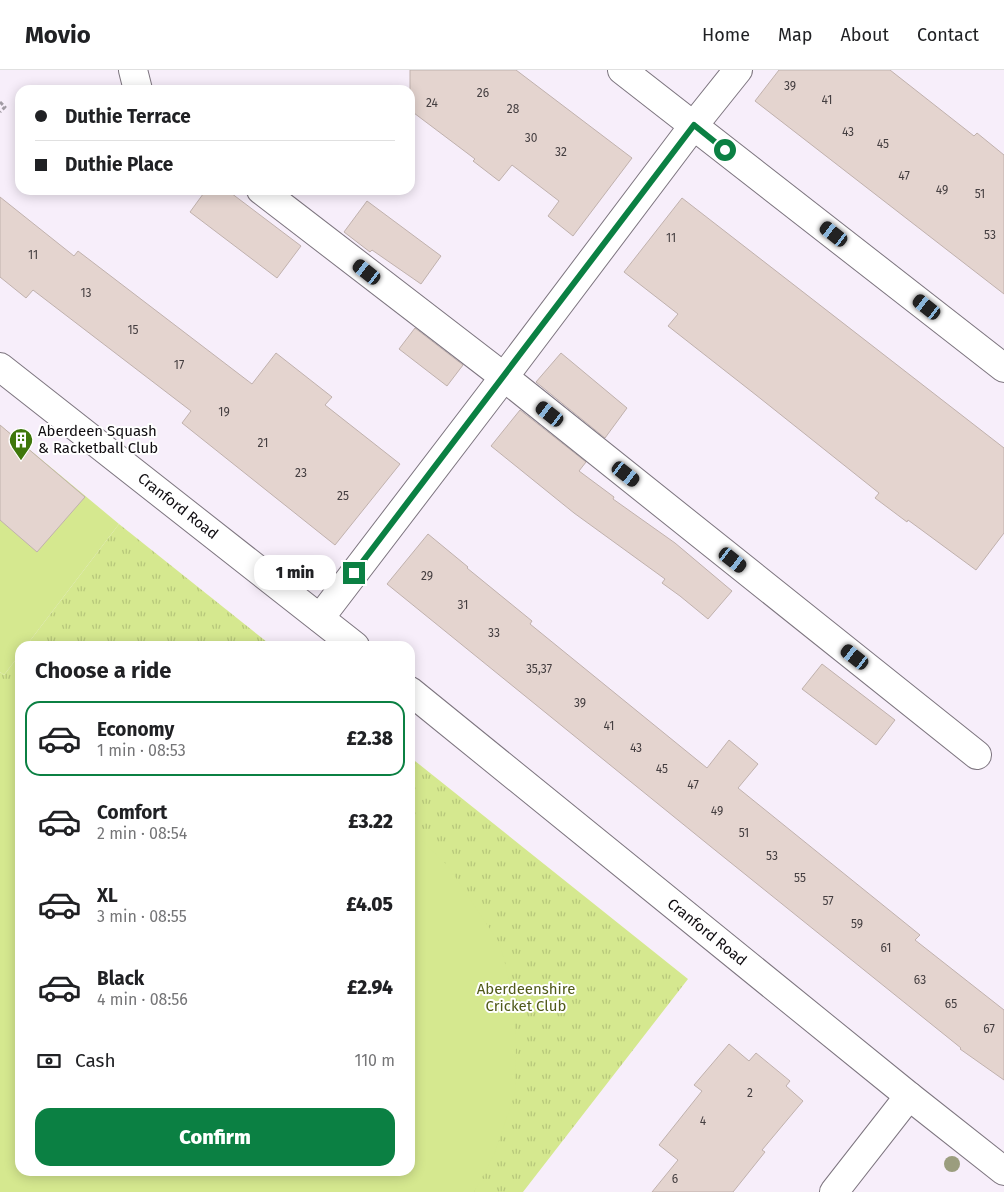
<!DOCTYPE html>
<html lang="en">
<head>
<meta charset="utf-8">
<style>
	body { margin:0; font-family:"Fira Sans",sans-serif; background:#f6f6f6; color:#202124; height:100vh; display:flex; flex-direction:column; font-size:19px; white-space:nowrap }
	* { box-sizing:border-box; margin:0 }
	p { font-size:16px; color:#757577 }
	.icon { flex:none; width:28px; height:28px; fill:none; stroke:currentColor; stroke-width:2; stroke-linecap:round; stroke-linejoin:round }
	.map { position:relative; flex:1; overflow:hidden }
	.drawer { position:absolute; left:15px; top:571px; width:400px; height:535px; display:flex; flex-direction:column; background:#fff; border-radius:15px; box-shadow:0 2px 12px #0003 }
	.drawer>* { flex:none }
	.hud { position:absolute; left:15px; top:15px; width:400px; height:110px; border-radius:15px; box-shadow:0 2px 12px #0003; display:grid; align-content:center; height:110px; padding:0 20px; background:#fff }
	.end { position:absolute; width:22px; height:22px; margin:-11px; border:6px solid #0b8043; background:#fff; box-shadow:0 0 0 2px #fff }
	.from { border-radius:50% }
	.bubble { position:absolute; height:35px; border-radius:15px; background:#fff; box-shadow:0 2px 12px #0003; font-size:16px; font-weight:800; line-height:35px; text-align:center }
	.car { position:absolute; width:15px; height:30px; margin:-15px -8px; border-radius:6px; box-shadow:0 0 4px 1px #0007; background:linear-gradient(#222 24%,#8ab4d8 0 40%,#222 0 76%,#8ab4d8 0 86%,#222 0) }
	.hud b { display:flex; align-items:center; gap:18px; height:48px; font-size:19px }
	.hud b+b { border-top:1px solid #e0e0e0 }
	.hud i { width:12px; height:12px; background:#202124 }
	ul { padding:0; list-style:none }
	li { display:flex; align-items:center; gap:15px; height:75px; margin:0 10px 8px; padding:0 10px; border:2px solid transparent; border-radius:15px }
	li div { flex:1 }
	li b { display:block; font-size:19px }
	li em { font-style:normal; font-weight:800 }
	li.active { border-color:#0b8043 }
	li>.icon { width:45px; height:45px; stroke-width:1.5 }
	h2 { padding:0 20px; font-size:22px; line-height:60px }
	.pay { display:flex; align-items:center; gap:12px; height:55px; padding:0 20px; font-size:19px }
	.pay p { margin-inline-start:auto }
	.action { display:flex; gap:10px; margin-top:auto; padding:10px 20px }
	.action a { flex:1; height:58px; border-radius:15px; background:#0b8043; color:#fff; font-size:20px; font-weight:800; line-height:58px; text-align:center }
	header { display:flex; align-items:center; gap:30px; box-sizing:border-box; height:70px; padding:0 25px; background:#fff; border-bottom:1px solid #e0e0e0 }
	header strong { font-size:24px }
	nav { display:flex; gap:28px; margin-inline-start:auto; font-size:18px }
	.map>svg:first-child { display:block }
</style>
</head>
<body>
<header>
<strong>Movio</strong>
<nav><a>Home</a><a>Map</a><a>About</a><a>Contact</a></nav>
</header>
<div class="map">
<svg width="1004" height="1122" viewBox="0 0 1004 1122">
	<defs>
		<pattern id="grass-tufts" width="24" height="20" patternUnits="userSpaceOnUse" patternTransform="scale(1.25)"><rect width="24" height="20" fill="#d5e88f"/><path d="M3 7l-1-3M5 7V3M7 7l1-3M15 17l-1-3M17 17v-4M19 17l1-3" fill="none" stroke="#b6c67a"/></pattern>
	</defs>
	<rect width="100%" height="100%" fill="#f7eefa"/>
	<g fill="url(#grass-tufts)">
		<path d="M119,454L272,576H26Z"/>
		<path d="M20,584V1101H410V687L688,909L523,1122H0V602L4,605Z"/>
	</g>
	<g fill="#d5e88f">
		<path d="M0,355L119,454L26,576H20V584L4,605L0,602Z"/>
		<path d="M20,620V1101H410V759L448,796L500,874L512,921L516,972L515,1023L494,1085L474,1122H0V630Z"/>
	</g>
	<g fill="#e4d4cf" stroke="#c0b1ad">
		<path d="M410,0H516L632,88L573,166L548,146L559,131L512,95L499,111L473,91L475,89L410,40Z"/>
		<path d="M779,0H890L974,66L977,63L1004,85V224L755,31Z"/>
		<path d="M206,120H227L301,176L277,208L190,142Z"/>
		<path d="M0,127L74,186L78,181L252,314L276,283L332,327L325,335L400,394L335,475L182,353L191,341L33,220L26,228L0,207Z"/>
		<path d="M682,128L1004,378V463L976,500L908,450L907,452L875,428L879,423L756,325L668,256L678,244L624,202Z"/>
		<path d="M367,131L441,186L421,214L372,180L370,182L344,162Z"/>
		<path d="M415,258L463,295L447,316L399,279Z"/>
		<path d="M561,283L627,338L605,368L536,312Z"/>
		<path d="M520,340L586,392L579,401L614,427L613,429L675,473L732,521L708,549L680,526L662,513L665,509L574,443L491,376Z"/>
		<path d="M0,355L85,427L37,482L0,450Z"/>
		<path d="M428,464L468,497L467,498L532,551L530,554L707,698L729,670L758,694L738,718L920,865L915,870L1004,940V1010L960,979L961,978L710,776L387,514Z"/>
		<path d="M822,594L895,650L876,675L802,619Z"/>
		<path d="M729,974L749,991L756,983L790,1011L786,1016L803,1031L762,1080L765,1082L733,1122H652L678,1090L659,1075L702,1021L694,1015Z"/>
	</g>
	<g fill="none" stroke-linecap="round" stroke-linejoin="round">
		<g stroke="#7d757f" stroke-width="30">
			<g id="minor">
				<path d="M133,0L138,20"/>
				<path d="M622,0L1004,298"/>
				<path d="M261,120L504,307L977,685"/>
				<path d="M0,297L355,576"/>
				<path d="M320,548L504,307L694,55L738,0"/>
				<path d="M410,621L909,1026L1004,1101"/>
				<path d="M834,1122L909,1026"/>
			</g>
		</g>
		<path stroke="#a19ba4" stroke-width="3" stroke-dasharray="4 2.5" stroke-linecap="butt" d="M0,32L5,37L0,42"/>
		<use href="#minor" stroke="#fff" stroke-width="28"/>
	</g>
	<circle fill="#9b9d7e" cx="952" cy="1094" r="8"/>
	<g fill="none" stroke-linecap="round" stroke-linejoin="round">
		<path stroke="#0b8043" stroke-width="6" d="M354,503L694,55L725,80"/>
	</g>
	<defs>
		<g id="building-pin" transform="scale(1.25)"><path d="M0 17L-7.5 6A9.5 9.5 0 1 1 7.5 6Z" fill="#3f770b" stroke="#fff"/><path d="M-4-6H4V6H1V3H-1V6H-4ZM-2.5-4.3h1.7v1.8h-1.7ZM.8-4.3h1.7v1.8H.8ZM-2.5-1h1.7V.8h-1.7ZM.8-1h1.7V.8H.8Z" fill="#fff"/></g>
	</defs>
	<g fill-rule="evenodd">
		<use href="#building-pin" x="21" y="370"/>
	</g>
	<g text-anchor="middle" stroke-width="4" stroke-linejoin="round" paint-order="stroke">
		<g font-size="12" fill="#443e40">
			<text x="790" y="20">39</text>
			<text x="483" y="27">26</text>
			<text x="827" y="34">41</text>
			<text x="432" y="37">24</text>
			<text x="513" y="43">28</text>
			<text x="848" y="66">43</text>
			<text x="531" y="72">30</text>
			<text x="883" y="78">45</text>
			<text x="561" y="86">32</text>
			<text x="904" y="110">47</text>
			<text x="942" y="124">49</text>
			<text x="980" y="128">51</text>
			<text x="990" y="169">53</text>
			<text x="671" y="172">11</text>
			<text x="33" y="189">11</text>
			<text x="86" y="227">13</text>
			<text x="133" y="264">15</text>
			<text x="179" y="299">17</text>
			<text x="224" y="346">19</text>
			<text x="263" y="377">21</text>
			<text x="301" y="407">23</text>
			<text x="343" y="430">25</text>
			<text x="427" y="510">29</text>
			<text x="463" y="539">31</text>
			<text x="494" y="567">33</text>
			<text x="539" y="603">35,37</text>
			<text x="580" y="637">39</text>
			<text x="609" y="660">41</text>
			<text x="636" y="682">43</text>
			<text x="662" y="703">45</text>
			<text x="693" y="719">47</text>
			<text x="717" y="745">49</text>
			<text x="744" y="767">51</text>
			<text x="772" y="790">53</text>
			<text x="800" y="812">55</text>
			<text x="828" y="835">57</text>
			<text x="857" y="858">59</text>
			<text x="886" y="882">61</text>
			<text x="920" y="914">63</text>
			<text x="951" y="938">65</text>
			<text x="989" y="963">67</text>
			<text x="750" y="1027">2</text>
			<text x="703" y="1055">4</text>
			<text x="675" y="1113">6</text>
		</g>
		<g font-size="15" fill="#0f0c10" stroke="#fff" text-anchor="start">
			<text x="38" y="366">Aberdeen Squash<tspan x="38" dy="17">&amp; Racketball Club</tspan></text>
		</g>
		<g font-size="15" fill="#0f0c10" stroke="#fff">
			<text transform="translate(178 436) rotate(38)" y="5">Cranford Road</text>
			<text transform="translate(707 862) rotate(39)" y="5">Cranford Road</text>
		</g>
		<g font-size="15" fill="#505a19" stroke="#fff">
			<text x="526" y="924">Aberdeenshire<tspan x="526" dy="17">Cricket Club</tspan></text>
		</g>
	</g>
</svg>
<i class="end from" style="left:725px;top:80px"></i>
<i class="end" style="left:354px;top:503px"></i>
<div class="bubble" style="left:254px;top:485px;width:82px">1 min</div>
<i class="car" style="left:834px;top:164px;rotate:308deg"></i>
<i class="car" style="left:367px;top:202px;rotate:308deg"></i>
<i class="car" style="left:927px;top:237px;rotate:308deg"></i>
<i class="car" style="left:550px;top:344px;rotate:308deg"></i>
<i class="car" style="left:626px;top:404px;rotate:128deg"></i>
<i class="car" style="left:733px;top:490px;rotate:128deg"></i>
<i class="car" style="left:855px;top:587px;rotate:308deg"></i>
<div class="hud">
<b><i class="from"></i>Duthie Terrace</b>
<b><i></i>Duthie Place</b>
</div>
<section class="drawer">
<h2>Choose a ride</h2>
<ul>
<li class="active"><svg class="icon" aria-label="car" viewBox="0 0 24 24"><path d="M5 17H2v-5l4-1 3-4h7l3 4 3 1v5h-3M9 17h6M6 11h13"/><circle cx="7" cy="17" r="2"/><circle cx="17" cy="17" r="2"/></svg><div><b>Economy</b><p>1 min · 08:53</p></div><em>£2.38</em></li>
<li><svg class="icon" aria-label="car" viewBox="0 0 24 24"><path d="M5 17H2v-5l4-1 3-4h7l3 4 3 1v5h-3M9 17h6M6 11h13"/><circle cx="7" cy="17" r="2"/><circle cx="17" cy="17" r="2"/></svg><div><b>Comfort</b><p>2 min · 08:54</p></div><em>£3.22</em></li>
<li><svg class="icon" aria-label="car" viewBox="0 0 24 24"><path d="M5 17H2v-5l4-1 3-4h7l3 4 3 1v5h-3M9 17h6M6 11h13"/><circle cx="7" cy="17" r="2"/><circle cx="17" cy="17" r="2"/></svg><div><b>XL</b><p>3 min · 08:55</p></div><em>£4.05</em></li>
<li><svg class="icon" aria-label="car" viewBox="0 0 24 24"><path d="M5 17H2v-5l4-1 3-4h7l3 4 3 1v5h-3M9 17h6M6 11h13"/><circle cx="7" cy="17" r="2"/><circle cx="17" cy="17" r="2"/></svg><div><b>Black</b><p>4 min · 08:56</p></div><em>£2.94</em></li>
</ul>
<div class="pay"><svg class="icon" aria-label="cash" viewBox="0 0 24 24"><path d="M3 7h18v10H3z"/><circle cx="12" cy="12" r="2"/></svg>Cash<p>110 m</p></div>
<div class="action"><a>Confirm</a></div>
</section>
</div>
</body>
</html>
